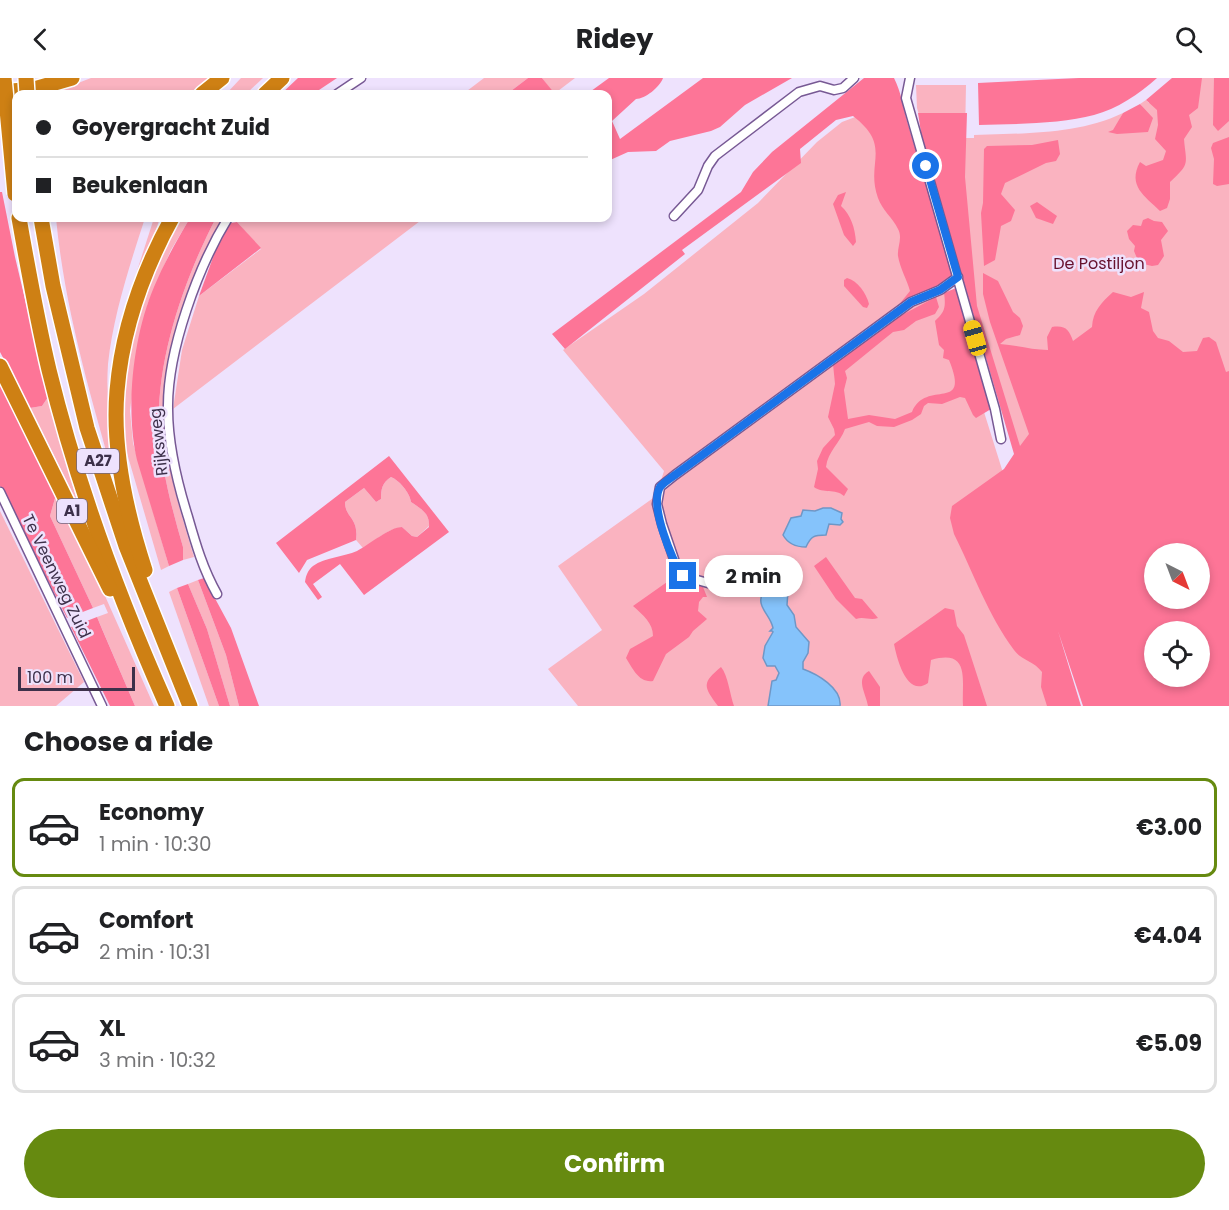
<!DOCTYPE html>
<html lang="en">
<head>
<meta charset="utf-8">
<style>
	body { margin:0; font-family:Poppins,sans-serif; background:#f6f6f6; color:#202124; height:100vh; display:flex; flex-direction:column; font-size:22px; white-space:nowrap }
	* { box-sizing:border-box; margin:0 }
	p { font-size:20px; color:#757577 }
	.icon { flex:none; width:33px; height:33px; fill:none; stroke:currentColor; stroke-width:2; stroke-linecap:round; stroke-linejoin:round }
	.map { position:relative; height:628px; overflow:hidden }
	.panel { display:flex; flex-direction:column; background:#fff; flex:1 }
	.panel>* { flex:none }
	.guide { position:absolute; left:12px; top:12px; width:600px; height:132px; border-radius:12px; box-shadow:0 3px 9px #0003; display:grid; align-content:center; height:132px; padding:0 24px; background:#fff }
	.needle { width:39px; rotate:138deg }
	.fabs { position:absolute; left:1144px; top:465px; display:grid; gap:12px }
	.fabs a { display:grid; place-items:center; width:66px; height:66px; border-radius:50%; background:#fff; box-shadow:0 3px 9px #0003; font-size:30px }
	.scale { position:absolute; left:18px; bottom:15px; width:117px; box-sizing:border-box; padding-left:6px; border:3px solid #3d304a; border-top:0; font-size:16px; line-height:21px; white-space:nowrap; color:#3d304a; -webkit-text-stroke:4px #eee2fd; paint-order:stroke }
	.end { position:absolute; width:27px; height:27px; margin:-14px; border:8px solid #1a73e8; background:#fff; box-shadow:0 0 0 3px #fff }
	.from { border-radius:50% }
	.bubble { position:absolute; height:42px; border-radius:21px; background:#fff; box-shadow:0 3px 9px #0003; font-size:20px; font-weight:700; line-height:42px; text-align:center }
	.car { position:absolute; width:18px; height:36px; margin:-18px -9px; border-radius:8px; box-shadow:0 0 4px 2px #0007; background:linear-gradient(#f5c518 24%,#345 0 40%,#f5c518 0 76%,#345 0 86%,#f5c518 0) }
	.guide b { display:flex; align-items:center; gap:21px; height:57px; font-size:22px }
	.guide b+b { border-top:2px solid #e0e0e0 }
	.guide i { width:15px; height:15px; background:#202124 }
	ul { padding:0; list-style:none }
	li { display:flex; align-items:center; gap:18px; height:99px; margin:0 12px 9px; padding:0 12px; border:3px solid #e0e0e0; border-radius:12px }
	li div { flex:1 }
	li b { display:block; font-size:22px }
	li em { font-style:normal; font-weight:700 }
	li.selected { border-color:#668a10 }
	li>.icon { width:54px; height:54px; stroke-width:1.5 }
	h2 { padding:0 24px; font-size:27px; line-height:72px }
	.primary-button { display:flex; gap:12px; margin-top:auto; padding:12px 24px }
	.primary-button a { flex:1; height:69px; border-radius:36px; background:#668a10; color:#fff; font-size:24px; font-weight:700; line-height:69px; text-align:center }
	header { display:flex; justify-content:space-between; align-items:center; height:78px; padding:0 24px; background:#fff; font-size:27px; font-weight:700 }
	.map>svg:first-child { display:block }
</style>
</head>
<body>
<header><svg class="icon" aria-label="back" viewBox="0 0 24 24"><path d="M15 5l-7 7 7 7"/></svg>Ridey<svg class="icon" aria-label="search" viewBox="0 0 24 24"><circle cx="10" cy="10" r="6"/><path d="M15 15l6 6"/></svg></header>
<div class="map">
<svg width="1229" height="628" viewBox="0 0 1229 628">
	<rect width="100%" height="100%" fill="#eee2fd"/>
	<g fill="#fab3c0" fill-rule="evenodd">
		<path d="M91,0H214L194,16H44L60,12Z"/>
		<path d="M241,0H263L246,16H226Z"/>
		<path d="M484,0H528L507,16H463Z"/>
		<path d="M542,0H575L554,16Z"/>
		<path d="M1178,0H1229V628H1094L917,30L916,7H966L965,60H974V57C1024,55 1077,57 1123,35L1120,41L1143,30L1140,26L1146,22L1149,25ZM1155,476H1200V520H1155ZM1155,554H1200V598H1155Z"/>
		<path d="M871,33L903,75L1076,628H578L548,591L602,552L558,488L656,418L664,393L563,272L644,216L758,125L817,64L842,44Z"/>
		<path d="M56,140H145C130,186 113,238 108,286C105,330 114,375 119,418C93,326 65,235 56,140Z"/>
		<path d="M154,140H160L132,220L129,218Z"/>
		<path d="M175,140H190L171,172L148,225L138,267L130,333L133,365L169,488L161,492L122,358L120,331L128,264L169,151Z"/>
		<path d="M216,140H222L193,204L165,325C162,379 179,428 194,479L183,482V469C172,431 161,390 159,351C156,282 184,201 216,140Z"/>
		<path d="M240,140H424L173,331L182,272L199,218L261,171L237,144Z"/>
		<path d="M48,319L76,419L75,420L30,330L42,328Z"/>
		<path d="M391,399C399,402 410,415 411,424C421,431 430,435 429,448L417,459L412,458L402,449C388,451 376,462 363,470L356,462C359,439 345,440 345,424L364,410L376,424L381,421C381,411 382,405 391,399Z"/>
		<path d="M57,413L73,446L154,628H135L97,539L108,535L104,526L93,530L50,438Z"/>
		<path d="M0,433L84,604L56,628H0Z"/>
		<path d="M198,502L226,577L239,628H230L207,551L188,506Z"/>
		<path d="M177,510L219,628H209L169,514Z"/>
	</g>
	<g fill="#fd7597" fill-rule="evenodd">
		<path d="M298,0H337L313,16H281Z"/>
		<path d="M528,0H542L555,16H507Z"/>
		<path d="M609,0H663C660,9 645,21 636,21L612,43L620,61L703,0H792L745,27L720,49L711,53L670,63L656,73L628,74L608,83V16H587Z"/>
		<path d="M864,0H894C901,14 903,28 907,43L954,201L897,229L910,213C907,202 900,190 898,178C897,169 903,160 898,151C893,140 882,132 878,120C865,84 893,69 853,38L836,42L800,71L801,85L682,172L685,176L565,271L552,256L741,114L753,94L772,74Z"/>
		<path d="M1079,0H1157C1139,16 1117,31 1094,37C1061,46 1013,46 979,47L978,5Z"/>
		<path d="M1172,0H1202L1198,30L1189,37L1192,49L1184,61C1186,86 1191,85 1170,104V121L1167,130L1160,133C1145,118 1127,108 1140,84L1146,88L1163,82L1166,73L1155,61L1158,47L1157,32L1146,22Z"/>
		<path d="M1214,0H1229V43L1218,53L1213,47Z"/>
		<path d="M1140,26L1153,40L1148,54L1117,56L1108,54L1113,52L1123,35Z"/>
		<path d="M918,35H967L965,99L977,228L1020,368L1029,356L990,244L983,216V195L998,203L1013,234L1020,240L1023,248L1020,257L1006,261L1000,266C1016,267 1032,272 1048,272L1047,259L1052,249C1066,247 1069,252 1073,263L1092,249C1093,233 1101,225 1113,214L1131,219L1144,214L1141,230L1149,234L1153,253L1158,260L1169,263L1183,274L1197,273L1203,260L1209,259L1216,264L1226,294L1229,293V628H1083L1058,553L1081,628H1047L1041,609L1042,594C1034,583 1021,582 1014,572C988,537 973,494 954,456L950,440L952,428L1004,391L1014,376L922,61ZM1155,476H1200V520H1155ZM1155,554H1200V598H1155Z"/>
		<path d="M1229,59V106L1217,108L1213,106L1214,81L1211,70L1213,65Z"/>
		<path d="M1058,62L1060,76L1056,83L1046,85L1005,105L1001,116L1015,132L1011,143L1001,148L995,182L984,188L981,135L983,125L984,71L987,68L1032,67Z"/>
		<path d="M0,114H2L15,179L48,319L42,328L30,330L0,274Z"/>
		<path d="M846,114L841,128C851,137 855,150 856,164L853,168L844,157L833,126L838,117Z"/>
		<path d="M1037,124L1057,138L1053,146L1036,140L1030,128Z"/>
		<path d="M190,140H216C184,201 156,282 159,351C161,390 172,431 183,469V482L169,488L137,382C125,331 133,258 154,209C164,185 177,162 190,140Z"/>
		<path d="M1148,140L1154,143L1162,144L1168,153L1161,162L1164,178L1158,187L1152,188L1139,185L1134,173L1135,168L1129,161L1127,153L1133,147L1141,148L1143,142Z"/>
		<path d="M237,144L261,170L199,218L215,174L230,145Z"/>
		<path d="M847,200C858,203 866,215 869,226L867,230L863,229L844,208V202Z"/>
		<path d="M956,210L991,331L976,340L973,337L965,320L960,319L942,326L928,325L924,328L921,336L912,342L894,349L877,348L869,344L845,351C840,365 828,373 826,389L848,411L844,418C835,410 823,416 814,409L818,391L817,383L823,370L835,357L834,351L828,339L835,306L833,286L898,239L936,219L939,229L935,236L916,243L904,252L893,254L845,293L847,300L844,312L848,341L869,337L895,341L912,334C926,300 971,336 949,282L943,280L944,272L939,267L935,243C945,234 946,229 944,215Z"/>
		<path d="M0,304L57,413L50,438L93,530L67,540L0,408Z"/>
		<path d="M389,378L449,454L364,517L340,486L313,506L322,519L318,522L305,504C306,497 308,492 313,488C325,479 344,479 357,473C370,466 390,449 402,449L412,458L417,459L429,449C430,435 421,431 411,424C410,415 399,402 391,399C382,405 381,411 381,421L376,424L364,410L345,424C345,440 359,439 356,462L307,482L299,495L276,465Z"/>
		<path d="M826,479L855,520L862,521L878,540C870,543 864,538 856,541L836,521L814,488Z"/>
		<path d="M677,497L684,503L703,509L707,519H703L699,524L698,533L707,541L693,553L689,559L666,576L653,603C639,605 633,591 626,580L630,571L653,558C653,545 643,537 633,528Z"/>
		<path d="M204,500L231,550L259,628H239L226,577L198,502Z"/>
		<path d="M188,506L207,551L230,628H219L177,510Z"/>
		<path d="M945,530L954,532L957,548L964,557L987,628H963C962,600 970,571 931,582L928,605C907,620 897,581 894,566Z"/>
		<path d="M97,539L102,551L135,628H110L71,549Z"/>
		<path d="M721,589C728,597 730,617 734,628H718C703,608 702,605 721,589Z"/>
		<path d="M869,593L880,609V628H868C866,615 855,601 869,593Z"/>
	</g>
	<g fill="#85c3fb" stroke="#6f97c6" stroke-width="1.5">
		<path d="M823,430H831L842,435L841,441L843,444L840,447L829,446L826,457C814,457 811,458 806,469C796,469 788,466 783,457L791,440L801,438L803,432L815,433Z"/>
		<path d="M772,508L784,509L788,513L787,527L794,537L796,549L809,564L808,575L803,584V591C817,596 842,610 840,628H768L772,603L776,602L779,595L775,588H767L763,580L765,568L773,554L772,553H770L773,550C770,535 754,529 764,511Z"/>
	</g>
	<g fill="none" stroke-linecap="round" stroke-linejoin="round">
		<g stroke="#775994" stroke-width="11">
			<g id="minor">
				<path d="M910,0L906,20L995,331L1001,361"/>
				<path d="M337,16L361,0"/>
				<path d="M674,138L698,112L708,88L715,78L799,14L820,8L834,12L843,10L854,0"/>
				<path d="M0,414L102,628"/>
				<path d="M715,507L683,498L676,487L662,446L657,426L660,409L675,397L911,224L940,212L958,199"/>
				<path d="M217,516C203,491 196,467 188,439C177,404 168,368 168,331C167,273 198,189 228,140"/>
			</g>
		</g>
		<g stroke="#fff" stroke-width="18">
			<g id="motorway">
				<path d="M0,14L34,11L72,0"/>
				<path d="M202,16L222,0"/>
				<path d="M265,16L282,0"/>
				<path d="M19,140C28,191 37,241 49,292C77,407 119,520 167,628"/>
				<path d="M41,140L53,208L87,350L126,468L190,628"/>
				<path d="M0,288L110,511"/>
				<path d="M145,492C127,437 112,372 117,313C122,252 143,193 172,140"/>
			</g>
		</g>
		<use href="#minor" stroke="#fff" stroke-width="8"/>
		<use href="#motorway" stroke="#ce8014" stroke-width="15"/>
		<g stroke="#fff" stroke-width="18" stroke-linecap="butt">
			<g id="motorway-bridge">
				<path d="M4,0L15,116"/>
				<path d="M26,0L27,16"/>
			</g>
		</g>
		<use href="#motorway-bridge" stroke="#ce8014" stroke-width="15"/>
	</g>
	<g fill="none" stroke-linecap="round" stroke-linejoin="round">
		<path stroke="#1a73e8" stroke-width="8" d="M683,498C672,482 649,428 660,409C663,405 671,400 675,397L911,224L940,212L958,199L926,88"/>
	</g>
	<g text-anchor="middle" stroke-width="5" stroke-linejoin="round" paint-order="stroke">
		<g fill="#eee2fd" stroke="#726580" stroke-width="1.5">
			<rect x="77" y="371" width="42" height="24" rx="4.5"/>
			<rect x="57" y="421" width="30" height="24" rx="4.5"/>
		</g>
		<g font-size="15" font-weight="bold" fill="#3d304a">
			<text x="98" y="388">A27</text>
			<text x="72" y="438">A1</text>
		</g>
		<g font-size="16" fill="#67112e" stroke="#eee2fd">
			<text x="1099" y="191">De Postiljon</text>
		</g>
		<g font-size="16" fill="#3d304a" stroke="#eee2fd">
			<text transform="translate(158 364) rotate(-96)" y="6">Rijksweg</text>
			<text transform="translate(57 498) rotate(64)" y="6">Te Veenweg Zuid</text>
		</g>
	</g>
</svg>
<div class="fabs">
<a><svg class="needle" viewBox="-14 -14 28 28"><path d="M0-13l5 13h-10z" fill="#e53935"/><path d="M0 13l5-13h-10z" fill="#757577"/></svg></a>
<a><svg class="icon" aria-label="locate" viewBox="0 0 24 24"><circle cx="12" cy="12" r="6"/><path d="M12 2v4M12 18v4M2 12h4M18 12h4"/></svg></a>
</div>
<div class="scale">100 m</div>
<i class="end from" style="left:926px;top:88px"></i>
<i class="end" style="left:683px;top:498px"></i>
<div class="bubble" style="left:704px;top:477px;width:99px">2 min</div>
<i class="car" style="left:975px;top:260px;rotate:344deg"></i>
<div class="guide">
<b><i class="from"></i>Goyergracht Zuid</b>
<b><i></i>Beukenlaan</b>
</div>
</div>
<section class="panel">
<h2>Choose a ride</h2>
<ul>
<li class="selected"><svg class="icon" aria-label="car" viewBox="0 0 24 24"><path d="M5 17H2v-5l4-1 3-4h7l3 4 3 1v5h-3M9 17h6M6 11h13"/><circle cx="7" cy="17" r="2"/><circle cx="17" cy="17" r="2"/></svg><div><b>Economy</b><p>1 min · 10:30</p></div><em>€3.00</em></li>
<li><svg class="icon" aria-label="car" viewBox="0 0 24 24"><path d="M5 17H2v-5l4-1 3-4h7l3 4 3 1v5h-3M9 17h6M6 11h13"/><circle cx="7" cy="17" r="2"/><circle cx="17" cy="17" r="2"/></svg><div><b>Comfort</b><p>2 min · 10:31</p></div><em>€4.04</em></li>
<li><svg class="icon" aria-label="car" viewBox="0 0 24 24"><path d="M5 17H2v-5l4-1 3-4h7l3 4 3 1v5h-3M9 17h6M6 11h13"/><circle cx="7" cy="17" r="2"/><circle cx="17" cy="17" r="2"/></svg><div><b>XL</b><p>3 min · 10:32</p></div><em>€5.09</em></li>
</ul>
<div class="primary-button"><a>Confirm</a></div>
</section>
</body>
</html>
